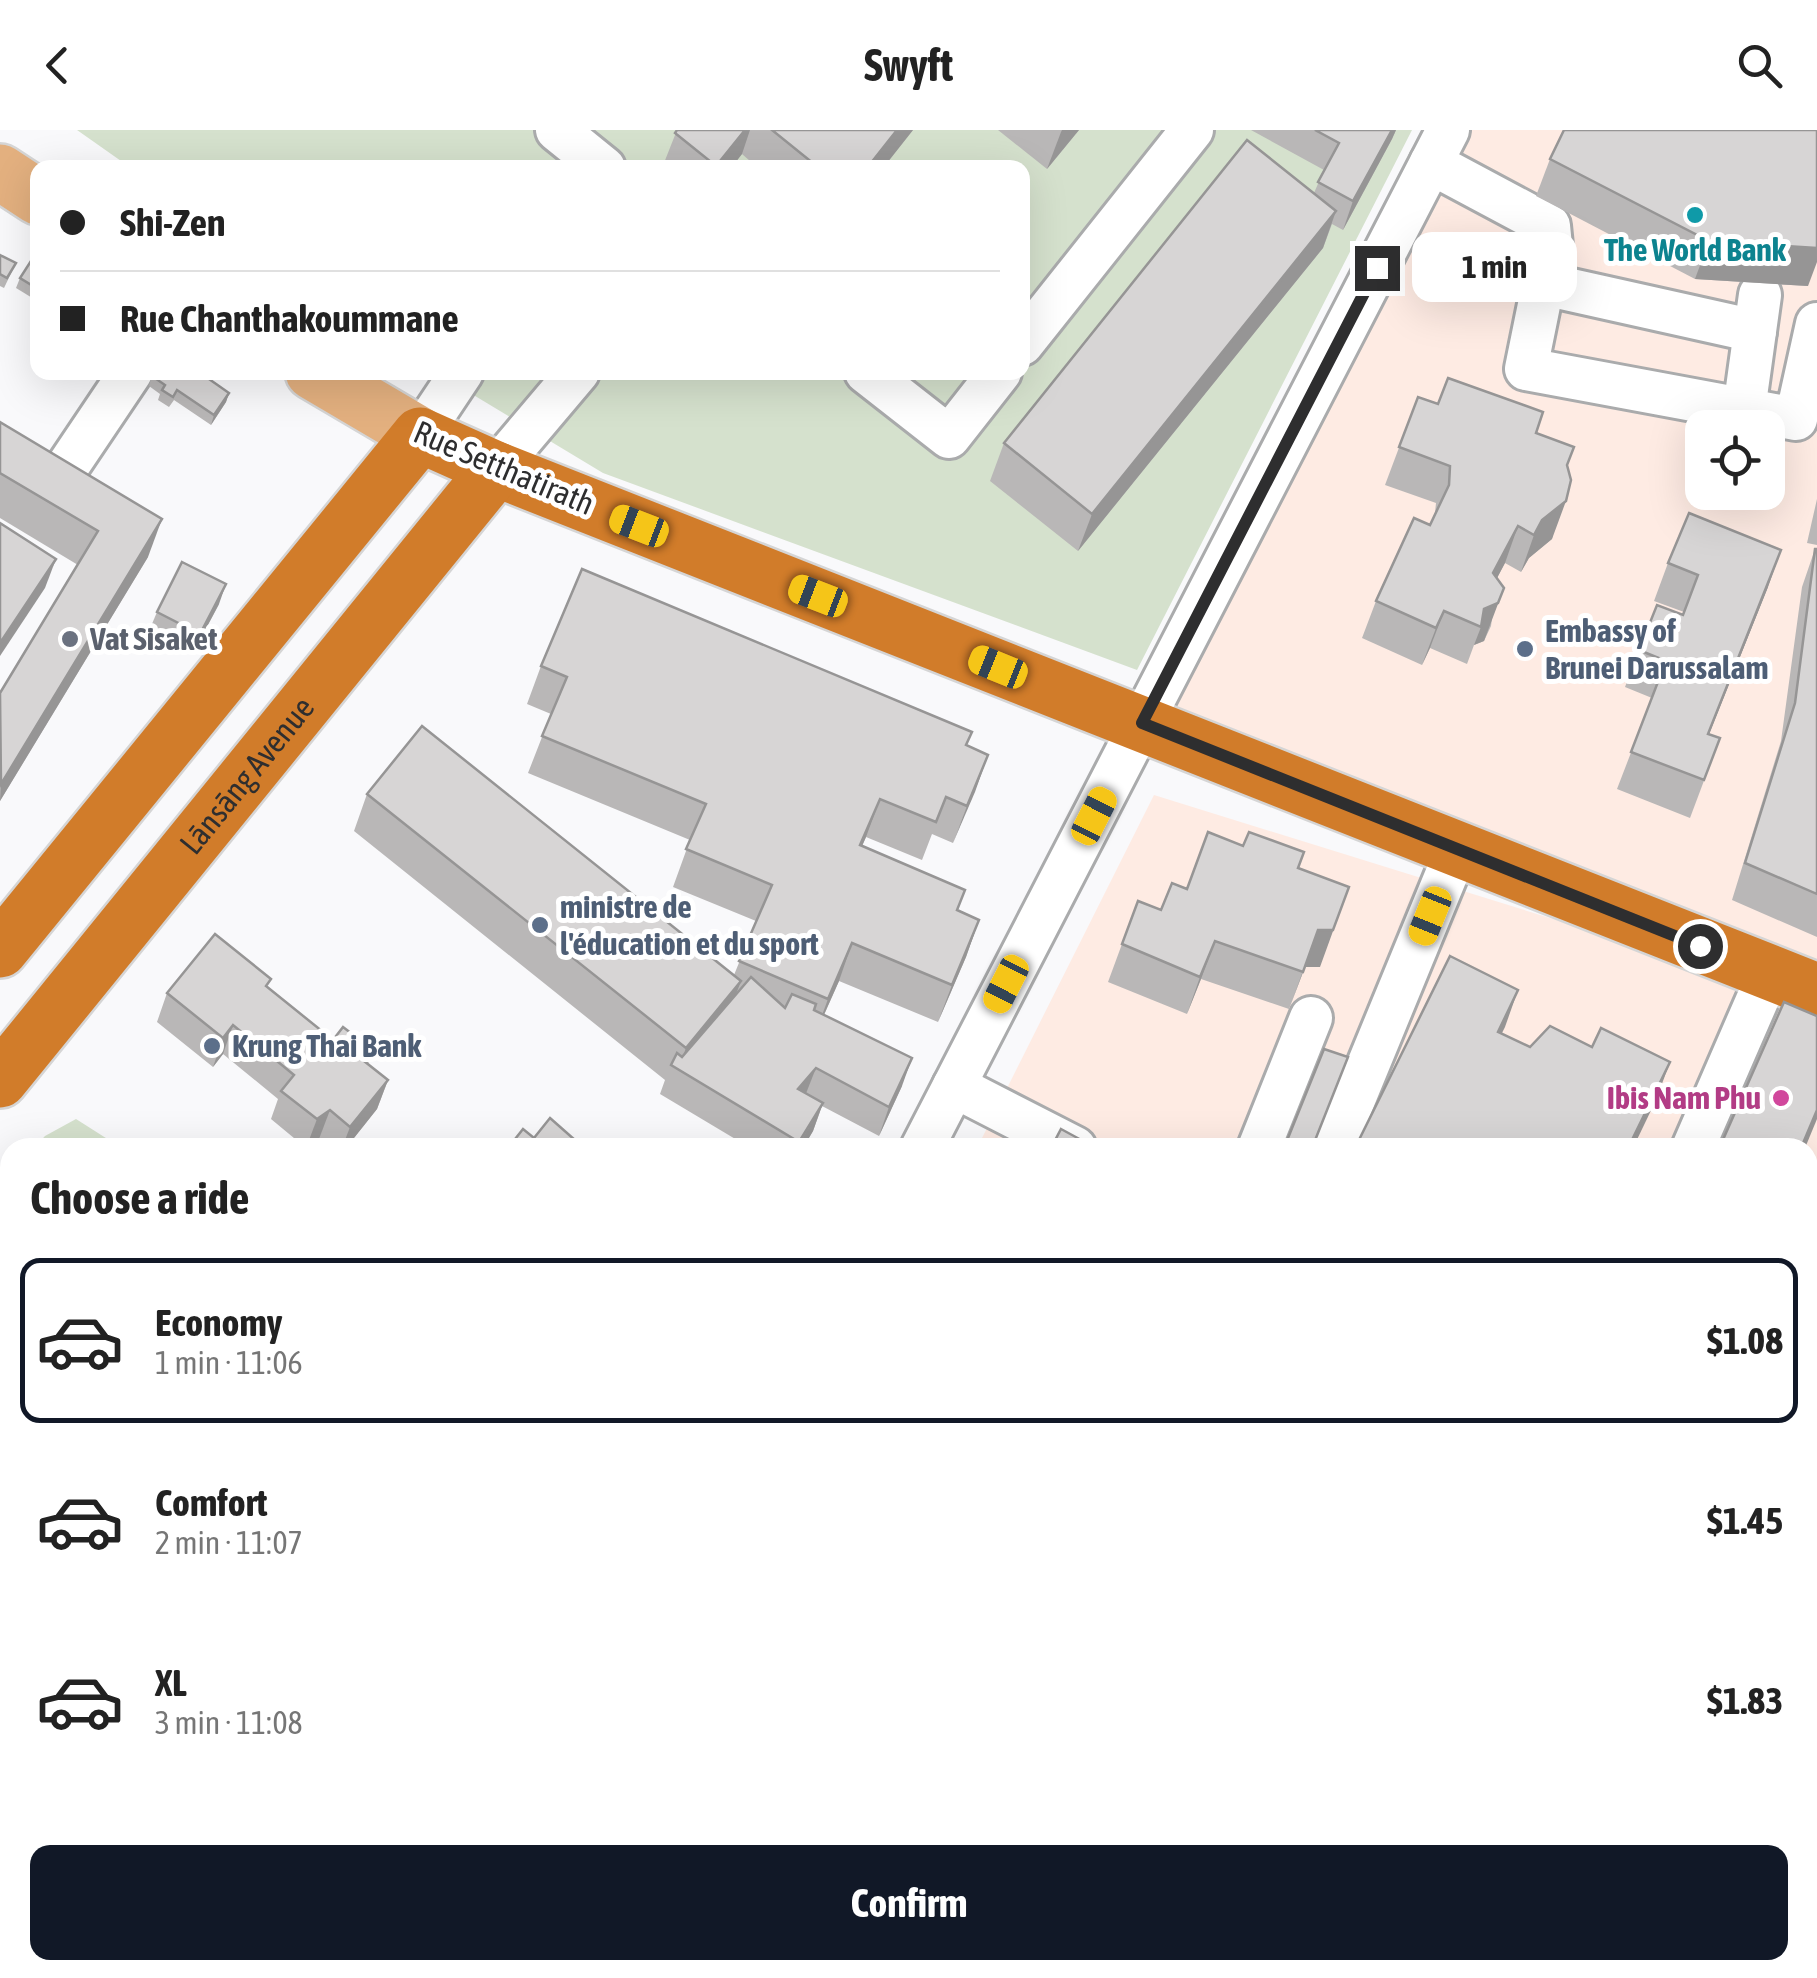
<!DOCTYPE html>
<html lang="en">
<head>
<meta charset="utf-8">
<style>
	body { margin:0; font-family:"Asap Condensed",sans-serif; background:#f2f2f2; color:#222; height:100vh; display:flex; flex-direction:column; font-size:38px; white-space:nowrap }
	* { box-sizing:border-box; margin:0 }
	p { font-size:32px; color:#767676 }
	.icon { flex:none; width:55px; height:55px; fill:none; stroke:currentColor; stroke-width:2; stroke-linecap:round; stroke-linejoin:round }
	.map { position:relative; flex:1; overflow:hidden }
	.sheet { position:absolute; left:0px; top:1008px; width:1818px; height:842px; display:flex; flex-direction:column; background:#fff; border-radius:30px 30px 0 0; box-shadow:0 10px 40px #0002 }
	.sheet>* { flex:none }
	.guide { position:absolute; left:30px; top:30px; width:1000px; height:220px; border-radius:20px; box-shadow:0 10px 40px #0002; display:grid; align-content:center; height:220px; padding:0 30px; background:#fff }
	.controls { position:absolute; left:1685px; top:280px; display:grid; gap:20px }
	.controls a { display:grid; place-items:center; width:100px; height:100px; border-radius:20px; background:#fff; box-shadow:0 10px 40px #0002; font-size:50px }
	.end { position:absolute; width:45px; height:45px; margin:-22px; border:12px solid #2e2e2f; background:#fff; box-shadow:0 0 0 5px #fff }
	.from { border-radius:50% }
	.bubble { position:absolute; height:70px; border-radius:20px; background:#fff; box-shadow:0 10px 40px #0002; font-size:32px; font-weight:700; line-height:70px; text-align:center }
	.car { position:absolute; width:30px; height:60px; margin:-30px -15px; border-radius:12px; box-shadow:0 0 8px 2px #0007; background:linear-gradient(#f5c518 24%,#345 0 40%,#f5c518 0 76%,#345 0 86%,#f5c518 0) }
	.guide b { display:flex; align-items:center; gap:35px; height:95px; font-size:38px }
	.guide b+b { border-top:2px solid #e0e0e0 }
	.guide i { width:25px; height:25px; background:#222 }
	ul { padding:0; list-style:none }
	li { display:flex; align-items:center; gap:30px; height:165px; margin:0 20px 15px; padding:0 10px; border:5px solid transparent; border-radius:20px }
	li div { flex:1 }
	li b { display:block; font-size:38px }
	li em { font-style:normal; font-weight:700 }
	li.selected { border-color:#111827 }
	li>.icon { width:90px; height:90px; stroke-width:1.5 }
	h2 { padding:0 30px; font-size:45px; line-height:120px }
	.primary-button { display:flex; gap:20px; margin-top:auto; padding:20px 30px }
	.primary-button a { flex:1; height:115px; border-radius:20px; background:#111827; color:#fff; font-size:40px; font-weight:700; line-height:115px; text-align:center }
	header { display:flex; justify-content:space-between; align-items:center; height:130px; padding:0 30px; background:#fff; font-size:45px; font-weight:700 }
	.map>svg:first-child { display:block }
</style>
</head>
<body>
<header><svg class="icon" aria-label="back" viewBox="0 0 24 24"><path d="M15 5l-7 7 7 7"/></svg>Swyft<svg class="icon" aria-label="search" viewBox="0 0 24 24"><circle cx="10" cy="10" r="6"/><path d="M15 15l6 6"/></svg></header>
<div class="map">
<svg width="1817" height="1848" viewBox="0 0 1817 1848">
	<rect width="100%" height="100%" fill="#f9f9fb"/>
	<g fill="#feebe3" fill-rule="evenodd">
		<path d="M1448,0H1817V861L1142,593ZM1702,298H1768V362H1702Z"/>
		<path d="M1154,665L1817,871V1625L1808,1640V1018H977Z"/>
		<path d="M0,1451L10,1455V1840H976L996,1848H0Z"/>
	</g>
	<g fill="#d5e1cd">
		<path d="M77,0H1412L1137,540L603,343L437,243L1022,242V38H131Z"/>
		<path d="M76,989L120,1017H35L45,1006Z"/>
		<path d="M10,1047V1316L0,1338V1058Z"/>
		<path d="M0,1463L10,1467V1840H65L60,1848H0Z"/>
	</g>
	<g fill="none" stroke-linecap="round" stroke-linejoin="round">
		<g stroke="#aaabac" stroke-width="48">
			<g id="minor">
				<path d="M557,0L604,38"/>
				<path d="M1431,33L1549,96L1551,116L1526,239L1796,289L1817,194"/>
				<path d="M1544,154L1755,201"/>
				<path d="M1022,214L1192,0"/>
				<path d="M866,242L949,307L1000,242"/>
				<path d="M1744,280L1760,165"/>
				<path d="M420,305L462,242"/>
				<path d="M496,339L578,242"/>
				<path d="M53,358L131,242"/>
				<path d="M954,956L1075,1018"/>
				<path d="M922,1018L1448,0"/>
				<path d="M1259,1018L1311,888"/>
				<path d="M1334,1018L1457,719"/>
				<path d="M1693,1018L1769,843"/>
				<path d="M1808,1662L1817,1646"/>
				<path d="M492,1848L496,1840"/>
				<path d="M1702,1848L1707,1840"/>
			</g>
		</g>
		<g stroke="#d5d5d5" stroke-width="60">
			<g id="major">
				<path d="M0,42L38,67"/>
				<path d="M313,242L420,305"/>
			</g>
		</g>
		<g stroke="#d5d5d5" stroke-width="60">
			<g id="highway">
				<path d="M0,820L420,305L496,339L1817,861"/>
				<path id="s1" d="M0,950L496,339"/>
				<path d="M0,1421L10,1425"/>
				<path d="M1052,1840L1072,1848"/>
			</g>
		</g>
		<use href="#minor" stroke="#fff" stroke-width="42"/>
		<use href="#major" stroke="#e3b07f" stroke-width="55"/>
		<use href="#highway" stroke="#d17c2a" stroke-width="55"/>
	</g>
	<g fill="#b9b7b7">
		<path d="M677,0H913L883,38H758L742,24L731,38H662Z"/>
		<path d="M998,0H1079L1047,39Z"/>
		<path d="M1251,0H1396L1392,9L1343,100L1332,94L1323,118L1078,421L990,351L1004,313L1314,63L1324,40Z"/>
		<path d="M1550,29L1808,156L1695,149L1536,66Z"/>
		<path d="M0,125L16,133L4,158L0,156Z"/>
		<path d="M38,135V164L34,169L16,158L20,148Z"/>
		<path d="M152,246L229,263L226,272L211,295L174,270L169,277L158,270L160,264L149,256Z"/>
		<path d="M1418,267L1536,303L1567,335L1552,409L1529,428L1521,442L1505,433L1497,448L1491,496L1484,511L1474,515L1467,534L1430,518L1422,535L1362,508L1376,471L1430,395L1435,383L1436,373L1385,355Z"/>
		<path d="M0,292L148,427L0,671V563L78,435L0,388Z"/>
		<path d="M1817,369V415L1807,413Z"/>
		<path d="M1815,419H1817V807L1732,770L1781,611L1802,457Z"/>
		<path d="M1668,433L1768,457L1709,604L1720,608L1690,688L1617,659L1652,568L1625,557L1639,520L1683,485L1684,482L1654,471Z"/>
		<path d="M219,474L193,523L149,501L157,482Z"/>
		<path d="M541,536L967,615L988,625L953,713L932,704L922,730L866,707L862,716L958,781L979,790L966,827L938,892L839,851L824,885L902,956L879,1006L822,976L813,1001L803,1018H745L747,1016L660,964L665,950L354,701L367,664L734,845L756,791L673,757L690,710L528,643L551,584L527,574Z"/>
		<path d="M1298,738L1320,837H1305L1289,879L1201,849L1187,884L1108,852L1122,814L1187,759Z"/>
		<path d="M268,857L333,910L373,920L368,934L388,950L377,979L346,1018H330L319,1009L306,1018L271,989L278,969L223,924L213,937L157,892L167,863Z"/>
		<path d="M1817,1035V1279L1808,1294L1810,1337L1817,1340V1565L1808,1579V1053Z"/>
		<path d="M1817,1717V1848H1748L1753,1840H1808V1735Z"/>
		<path d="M1180,1840H1668L1663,1848H1201Z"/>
	</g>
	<g fill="#969595">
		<path d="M745,0H750L742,24L731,38H715Z"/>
		<path d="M897,0H913L883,38H867Z"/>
		<path d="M1062,0H1079L1047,39L1061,2Z"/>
		<path d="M1392,0H1396L1392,9L1343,100L1353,71Z"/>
		<path d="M1336,81L1323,118L1078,421L1092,384Z"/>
		<path d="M1709,111L1817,118V132L1808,156L1695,149Z"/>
		<path d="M229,263L226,272L211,295L214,285Z"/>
		<path d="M1566,371L1552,409L1529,428L1521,442L1534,405L1542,390Z"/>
		<path d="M162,389L148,427L0,671L1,654Z"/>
		<path d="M1518,396L1505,433L1480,480L1493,443Z"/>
		<path d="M1781,420L1768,457L1694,641L1708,604Z"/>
		<path d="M56,429L45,458L0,526V513Z"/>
		<path d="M226,454L219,474L193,523L200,504Z"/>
		<path d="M1504,458L1484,511L1474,515L1481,497L1484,479Z"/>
		<path d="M1444,481L1430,518L1422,535L1436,498Z"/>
		<path d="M988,625L975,662L953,713L967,676Z"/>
		<path d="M880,669L866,707L846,753L860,715Z"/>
		<path d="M1349,757L1320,837H1305L1289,879L1318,800Z"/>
		<path d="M979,790L966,827L938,892L952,855Z"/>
		<path d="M1215,811L1201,849L1187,884L1200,847Z"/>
		<path d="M852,813L839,851L814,907L828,869Z"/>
		<path d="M741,851L727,888L678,939L686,918Z"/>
		<path d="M1518,860L1505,897L1484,939L1498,902Z"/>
		<path d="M233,895L223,924L213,937L223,908Z"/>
		<path d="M912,928L902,956L879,1006L889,977Z"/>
		<path d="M1670,932L1656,970L1633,1018H1628Z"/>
		<path d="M816,938L805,966L798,959Z"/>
		<path d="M388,950L377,979L346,1018H342L350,997Z"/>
		<path d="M823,973L813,1001L803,1018H797Z"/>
		<path d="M330,980L319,1009L306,1018L317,989Z"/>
		<path d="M1817,980V989L1805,1018H1801Z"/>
		<path d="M1817,1264V1279L1808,1295V1280Z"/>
		<path d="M1817,1556V1565L1808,1579V1570Z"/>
	</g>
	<g fill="#d7d5d5" stroke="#969595" stroke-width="2.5">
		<path d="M677,0H745L716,36L675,3Z"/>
		<path d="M772,0H897L867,38H819Z"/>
		<path d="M1315,0H1392L1353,71L1318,52L1339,13Z"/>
		<path d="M1564,0H1817V118L1709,111L1550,29Z"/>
		<path d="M1247,10L1336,81L1092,384L1004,313Z"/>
		<path d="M0,125L16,133L7,148L0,144Z"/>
		<path d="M31,131L38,135V159L20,148Z"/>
		<path d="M155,242H199L229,263L214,285L177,260L173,267L162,260L165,255L152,246Z"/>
		<path d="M1448,248L1543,282L1536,303L1574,317L1567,335L1571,350L1566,371L1542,390L1534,405L1518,396L1493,443L1504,458L1498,473L1484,479L1481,497L1444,481L1436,498L1376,471L1414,388L1430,395L1449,355L1450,336L1399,317L1418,267L1438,274Z"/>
		<path d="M0,292L162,389L1,654L0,563L98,401L0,343Z"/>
		<path d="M1689,383L1781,420L1708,604L1720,608L1704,650L1631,622L1666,531L1639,520L1657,475L1683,485L1698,445L1668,433Z"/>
		<path d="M0,393L56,429L0,513Z"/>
		<path d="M1815,419H1817V764L1745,733L1795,573Z"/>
		<path d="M182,432L226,454L200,504L157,482Z"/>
		<path d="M582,439L972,602L966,615L988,625L967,676L946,667L936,692L880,669L860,715L965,760L957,780L979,790L952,855L852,813L828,869L739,831L772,755L686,719L706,674L542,606L567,547L541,536Z"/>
		<path d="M422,596L741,851L686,918L367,664Z"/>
		<path d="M1208,702L1243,716L1249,702L1304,722L1298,738L1349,757L1333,800H1318L1303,842L1215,811L1200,847L1122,814L1138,771L1161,780L1172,753L1187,759Z"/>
		<path d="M215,804L271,849L266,856L333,910L343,897L373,920L364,931L388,950L350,997L330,980L317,989L281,961L294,945L233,895L223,908L167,863Z"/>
		<path d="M1450,826L1518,860L1498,902L1530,917L1550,896L1592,917L1601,898L1670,932L1628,1018H1355Z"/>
		<path d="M751,847L785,878L792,864L816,874L814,880L912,928L889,977L816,938L798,959L823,973L799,1012L671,935L677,923L682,927Z"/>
		<path d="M1784,872L1817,886V980L1801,1018H1735L1722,1012Z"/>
		<path d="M1324,919L1348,927L1312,1018H1284Z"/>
		<path d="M550,988L584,1018H508L523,999L534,1008Z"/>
		<path d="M1061,999L1096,1018H1051Z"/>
		<path d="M1817,1035V1091L1808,1086V1053Z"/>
		<path d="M1808,1104L1817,1109L1813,1119L1817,1121V1264L1808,1280Z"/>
		<path d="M1808,1280L1810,1337L1817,1340V1443L1812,1452L1808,1449Z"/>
		<path d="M1817,1446V1527L1808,1522V1460H1809Z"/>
		<path d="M1808,1533L1817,1538V1556L1808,1570Z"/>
		<path d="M1817,1717V1780L1808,1775V1735Z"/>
		<path d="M1808,1775L1817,1780V1838L1808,1833Z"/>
		<path d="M122,1840H157L174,1848H118Z"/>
		<path d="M208,1840H249L267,1848H204Z"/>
		<path d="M302,1840H364L367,1841L368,1840H476L473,1848H298Z"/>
		<path d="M752,1840H995L1017,1848H749Z"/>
		<path d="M1320,1840H1352L1349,1848H1340Z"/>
		<path d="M1352,1840H1396L1392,1848H1349Z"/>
		<path d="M1397,1840H1431L1442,1845L1444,1840H1520L1537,1848H1393Z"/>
		<path d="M1543,1840H1586L1581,1848H1560Z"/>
		<path d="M1588,1840H1610L1624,1848H1583Z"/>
		<path d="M1630,1840H1662L1657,1848H1644Z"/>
		<path d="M1753,1840H1797L1813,1848H1748Z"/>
	</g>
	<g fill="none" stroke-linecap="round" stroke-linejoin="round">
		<path stroke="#2e2e2f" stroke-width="12" d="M1377,138L1142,593L1700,816"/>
	</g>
	<circle fill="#0f9aa8" stroke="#fff" stroke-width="4" cx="1695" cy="85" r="10"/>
	<circle fill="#6b7280" stroke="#fff" stroke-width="4" cx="70" cy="509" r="10"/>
	<g fill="#5c6f8a" stroke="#fff" stroke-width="4">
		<circle cx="1525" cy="519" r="10"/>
		<circle cx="540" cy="795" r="10"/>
		<circle cx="212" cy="916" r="10"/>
	</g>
	<circle fill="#d1479c" stroke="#fff" stroke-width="4" cx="1781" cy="968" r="10"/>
	<g text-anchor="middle" stroke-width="10" stroke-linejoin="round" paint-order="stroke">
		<g font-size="32" font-weight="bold" fill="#0d838f" stroke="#fff">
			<text x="1695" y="131">The World Bank</text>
		</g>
		<g font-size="32" fill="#2e2e2f" stroke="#fff">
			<text transform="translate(504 338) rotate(23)" y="11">Rue Setthatirath</text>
			<text dy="11" stroke="none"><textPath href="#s1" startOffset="392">Lānsāng Avenue</textPath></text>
		</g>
		<g font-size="32" font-weight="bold" fill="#4e5e75" stroke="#fff" text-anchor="start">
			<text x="1545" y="512">Embassy of<tspan x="1545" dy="37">Brunei Darussalam</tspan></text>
			<text x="560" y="788">ministre de<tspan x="560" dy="37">l'éducation et du sport</tspan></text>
			<text x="232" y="927">Krung Thai Bank</text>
		</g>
		<g font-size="32" font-weight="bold" fill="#5b616d" stroke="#fff" text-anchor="start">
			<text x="90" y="520">Vat Sisaket</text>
		</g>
		<g font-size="32" font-weight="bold" fill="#b23c85" stroke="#fff" text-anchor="end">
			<text x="1761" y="979">Ibis Nam Phu</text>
		</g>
	</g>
</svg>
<div class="controls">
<a><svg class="icon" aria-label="locate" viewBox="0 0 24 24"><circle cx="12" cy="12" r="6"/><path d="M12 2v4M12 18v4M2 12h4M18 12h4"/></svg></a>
</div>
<i class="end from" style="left:1700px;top:816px"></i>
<i class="end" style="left:1377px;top:138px"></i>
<div class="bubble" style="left:1412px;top:102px;width:165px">1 min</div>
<i class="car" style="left:639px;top:396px;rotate:291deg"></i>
<i class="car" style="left:818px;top:466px;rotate:291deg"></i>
<i class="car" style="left:998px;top:537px;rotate:292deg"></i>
<i class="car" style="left:1094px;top:686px;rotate:27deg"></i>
<i class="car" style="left:1430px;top:786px;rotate:202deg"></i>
<i class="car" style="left:1006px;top:854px;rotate:207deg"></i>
<div class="guide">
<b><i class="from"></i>Shi-Zen</b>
<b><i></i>Rue Chanthakoummane</b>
</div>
<section class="sheet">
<h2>Choose a ride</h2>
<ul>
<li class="selected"><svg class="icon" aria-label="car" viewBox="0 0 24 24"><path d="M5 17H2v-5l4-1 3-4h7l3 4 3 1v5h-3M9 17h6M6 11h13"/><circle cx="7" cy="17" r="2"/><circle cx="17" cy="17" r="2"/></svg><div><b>Economy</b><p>1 min · 11:06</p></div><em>$1.08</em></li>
<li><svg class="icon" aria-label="car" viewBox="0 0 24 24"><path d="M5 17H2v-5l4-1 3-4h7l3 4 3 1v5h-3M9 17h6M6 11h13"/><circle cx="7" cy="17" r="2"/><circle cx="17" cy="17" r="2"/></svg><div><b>Comfort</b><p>2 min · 11:07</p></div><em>$1.45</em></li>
<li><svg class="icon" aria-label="car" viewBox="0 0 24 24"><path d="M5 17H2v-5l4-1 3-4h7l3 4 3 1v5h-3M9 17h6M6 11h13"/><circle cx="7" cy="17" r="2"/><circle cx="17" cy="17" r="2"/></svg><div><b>XL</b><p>3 min · 11:08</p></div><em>$1.83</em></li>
</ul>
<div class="primary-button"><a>Confirm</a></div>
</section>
</div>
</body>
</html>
